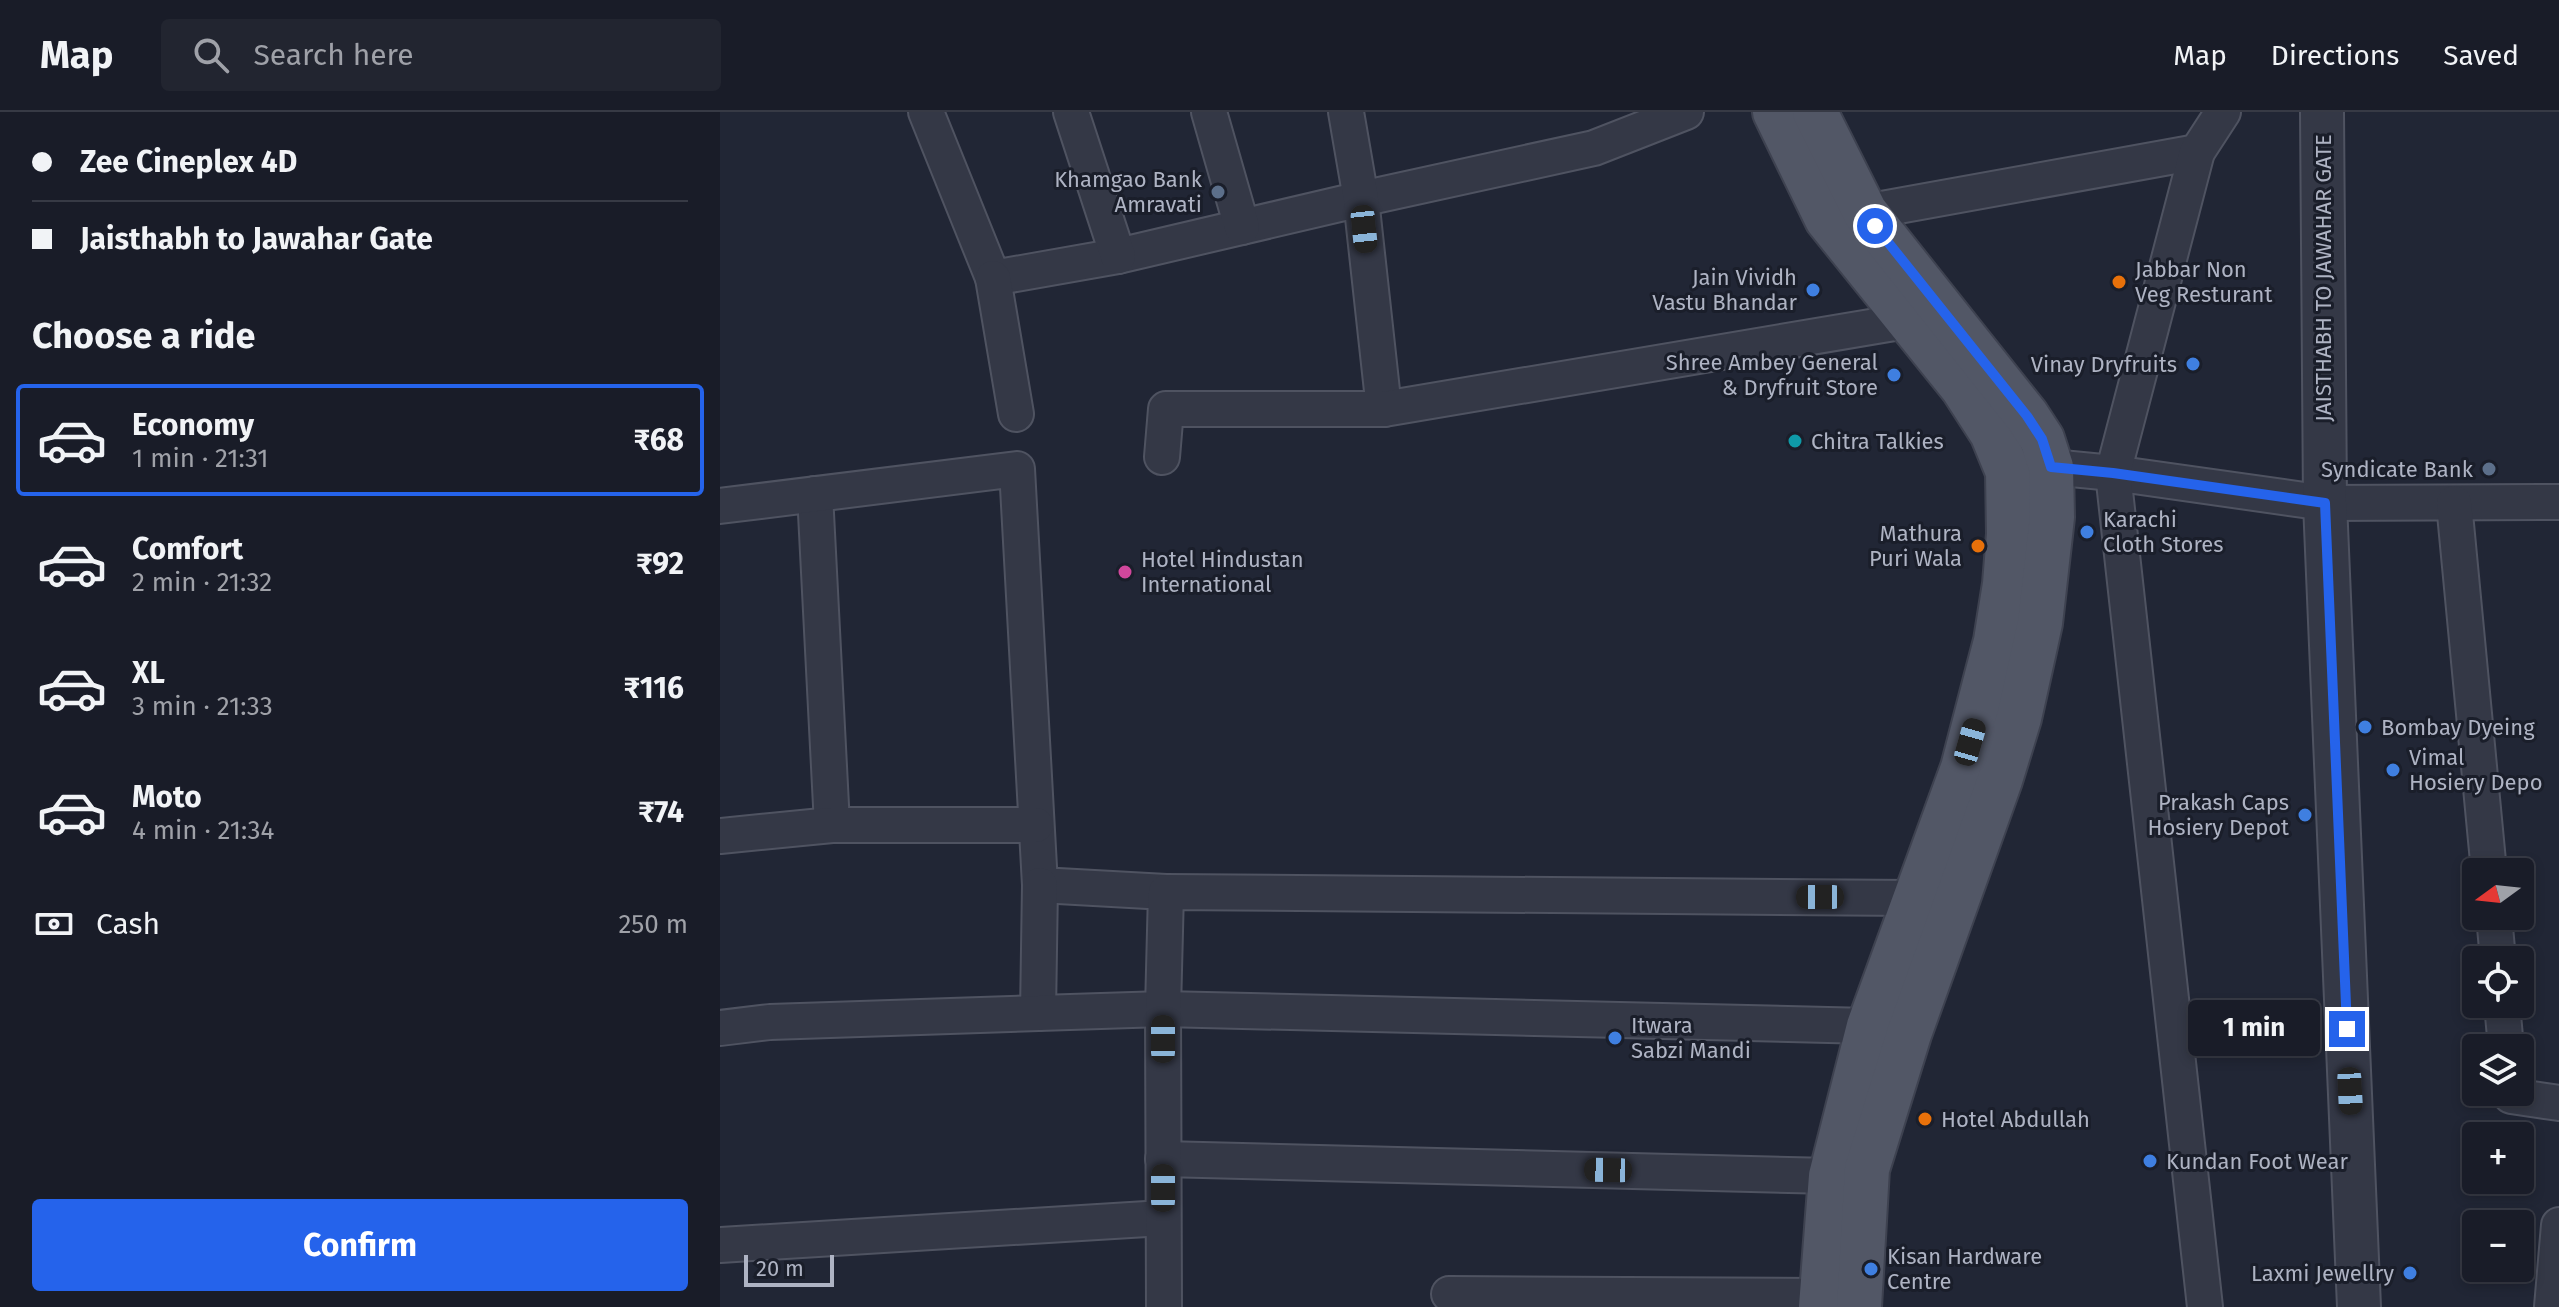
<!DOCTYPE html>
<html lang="en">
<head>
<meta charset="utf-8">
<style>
	body { margin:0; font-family:"Fira Sans",sans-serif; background:#222530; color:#f1f3f6; height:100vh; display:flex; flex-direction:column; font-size:30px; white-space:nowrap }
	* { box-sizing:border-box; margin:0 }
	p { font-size:26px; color:#9fa1a8 }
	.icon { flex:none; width:44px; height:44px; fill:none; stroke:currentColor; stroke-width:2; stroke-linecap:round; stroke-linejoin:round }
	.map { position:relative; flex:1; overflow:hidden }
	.details { display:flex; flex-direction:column; background:#191c28; width:720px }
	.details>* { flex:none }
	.guide { display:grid; align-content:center; height:176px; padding:0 32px; background:#191c28 }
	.needle { width:52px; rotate:255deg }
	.controls { position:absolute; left:1742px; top:746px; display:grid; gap:16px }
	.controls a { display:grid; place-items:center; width:72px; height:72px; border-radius:8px; background:#191c28; box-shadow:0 4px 12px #0003,0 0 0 2px #373a45; font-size:40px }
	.scale { position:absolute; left:24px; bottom:20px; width:90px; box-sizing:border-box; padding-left:8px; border:4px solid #aeb3c3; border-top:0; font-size:22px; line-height:28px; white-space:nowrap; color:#aeb3c3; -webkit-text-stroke:6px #1a1e2a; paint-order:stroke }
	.end { position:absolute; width:36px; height:36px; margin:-18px; border:10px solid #2563eb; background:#fff; box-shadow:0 0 0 4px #fff }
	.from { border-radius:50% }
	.bubble { position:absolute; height:56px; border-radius:8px; background:#191c28; box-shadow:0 4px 12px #0003,0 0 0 2px #373a45; font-size:26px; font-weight:700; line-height:56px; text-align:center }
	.car { position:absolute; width:24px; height:48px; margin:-24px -12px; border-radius:10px; box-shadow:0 0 6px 2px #0007; background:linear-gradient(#222 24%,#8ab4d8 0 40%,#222 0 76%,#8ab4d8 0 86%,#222 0) }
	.guide b { display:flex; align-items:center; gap:28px; height:76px; font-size:30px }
	.guide b+b { border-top:2px solid #373a45 }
	.guide i { width:20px; height:20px; background:#f1f3f6 }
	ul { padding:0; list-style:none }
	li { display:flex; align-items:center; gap:24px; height:112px; margin:0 16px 12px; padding:0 16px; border:4px solid transparent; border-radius:8px }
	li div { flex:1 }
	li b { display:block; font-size:30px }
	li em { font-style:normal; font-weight:700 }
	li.active { border-color:#2563eb }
	li>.icon { width:72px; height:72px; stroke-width:1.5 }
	h2 { padding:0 32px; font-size:36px; line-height:96px }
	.pay { display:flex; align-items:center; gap:20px; height:88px; padding:0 32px; font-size:30px }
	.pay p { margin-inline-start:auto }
	.primary-button { display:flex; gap:16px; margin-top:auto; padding:16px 32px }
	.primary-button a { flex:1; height:92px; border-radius:8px; background:#2563eb; color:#fff; font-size:32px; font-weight:700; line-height:92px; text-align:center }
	header { display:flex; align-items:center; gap:48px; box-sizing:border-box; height:112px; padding:0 40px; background:#191c28; border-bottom:2px solid #373a45 }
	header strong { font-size:38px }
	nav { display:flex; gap:44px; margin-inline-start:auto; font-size:28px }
	.search { width:560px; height:72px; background:#222530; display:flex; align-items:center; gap:20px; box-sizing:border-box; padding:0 28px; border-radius:8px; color:#9fa1a8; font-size:30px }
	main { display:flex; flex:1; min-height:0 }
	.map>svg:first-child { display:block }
</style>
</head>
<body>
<header>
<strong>Map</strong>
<div class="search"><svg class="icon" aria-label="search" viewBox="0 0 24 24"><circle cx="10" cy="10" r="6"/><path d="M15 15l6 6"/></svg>Search here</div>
<nav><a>Map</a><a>Directions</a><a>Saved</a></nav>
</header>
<main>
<section class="details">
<div class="guide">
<b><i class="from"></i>Zee Cineplex 4D</b>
<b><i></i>Jaisthabh to Jawahar Gate</b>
</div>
<h2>Choose a ride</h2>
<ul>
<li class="active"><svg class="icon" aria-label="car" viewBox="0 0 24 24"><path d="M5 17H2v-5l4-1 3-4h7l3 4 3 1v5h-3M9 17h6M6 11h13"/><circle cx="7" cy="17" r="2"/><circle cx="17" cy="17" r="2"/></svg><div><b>Economy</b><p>1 min · 21:31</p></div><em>₹68</em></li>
<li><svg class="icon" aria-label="car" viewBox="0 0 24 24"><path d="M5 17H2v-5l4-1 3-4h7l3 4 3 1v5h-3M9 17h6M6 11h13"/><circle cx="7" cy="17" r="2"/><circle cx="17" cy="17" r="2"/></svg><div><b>Comfort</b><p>2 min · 21:32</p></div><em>₹92</em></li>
<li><svg class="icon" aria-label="car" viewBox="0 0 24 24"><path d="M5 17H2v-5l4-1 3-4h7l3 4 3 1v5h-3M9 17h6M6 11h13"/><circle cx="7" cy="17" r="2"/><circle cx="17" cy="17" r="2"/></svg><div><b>XL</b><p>3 min · 21:33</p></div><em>₹116</em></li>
<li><svg class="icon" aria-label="car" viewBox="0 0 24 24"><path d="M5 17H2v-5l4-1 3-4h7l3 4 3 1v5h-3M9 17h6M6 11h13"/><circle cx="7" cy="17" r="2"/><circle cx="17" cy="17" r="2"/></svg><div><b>Moto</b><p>4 min · 21:34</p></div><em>₹74</em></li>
</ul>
<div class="pay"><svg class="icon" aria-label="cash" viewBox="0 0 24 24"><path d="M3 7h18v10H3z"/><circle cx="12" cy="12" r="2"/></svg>Cash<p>250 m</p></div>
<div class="primary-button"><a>Confirm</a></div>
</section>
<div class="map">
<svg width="1839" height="1195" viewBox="0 0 1839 1195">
	<rect width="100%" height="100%" fill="#212635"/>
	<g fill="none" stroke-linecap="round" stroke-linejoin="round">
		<g stroke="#4f5361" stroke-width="38">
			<g id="minor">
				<path d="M206,0L273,166L398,144L641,87L874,36L966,0"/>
				<path d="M351,0L398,144"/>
				<path d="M489,0L522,115"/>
				<path d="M626,0L641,87L664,297"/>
				<path d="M1123,104L1477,40"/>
				<path d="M273,166L296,302"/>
				<path d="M442,345L446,297H664L1210,205"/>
				<path d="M1306,358L1331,355L1393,361L1605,391L1839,390"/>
				<path d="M95,382L112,713"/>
				<path d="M1734,391L1769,760"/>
				<path d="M0,394L297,357L320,773L446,780"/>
				<path d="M0,724L112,713H316"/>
				<path d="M1774,804L1778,848"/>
				<path d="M1782,892L1786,936"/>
				<path d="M318,901L320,773"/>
				<path d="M0,916L50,910L443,897L1149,914L1173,919"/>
				<path d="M1790,980L1791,984L1839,991"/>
				<path d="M443,1047L1111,1064"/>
				<path d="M0,1133L443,1106"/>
				<path d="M729,1182L1101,1184"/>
				<path d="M444,1195L443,897L446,780L1194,786"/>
				<path d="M1485,1195L1393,361L1477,40L1503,0"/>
				<path d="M1832,1195L1839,1113"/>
			</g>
		</g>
		<g stroke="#4f5361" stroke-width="46">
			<path id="tertiary" d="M1602,0L1605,391L1639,1195"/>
		</g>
		<g stroke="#3e4250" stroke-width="48">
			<g id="primary">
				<path d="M1055,0L1107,107L1243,276L1272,321L1288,360L1289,422L1285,472L1276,529L1243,656L1149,914L1111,1064L1101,1195"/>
				<path d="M1095,0L1145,100L1307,304L1322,327L1331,355L1332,405L1320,511L1299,606L1280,668L1189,922L1147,1057L1139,1195"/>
			</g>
		</g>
		<use href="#minor" stroke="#343846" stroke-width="34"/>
		<use href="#tertiary" stroke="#343846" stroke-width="42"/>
		<use href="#primary" stroke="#525766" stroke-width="44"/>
	</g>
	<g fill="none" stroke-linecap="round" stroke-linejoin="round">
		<path stroke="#2563eb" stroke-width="10" d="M1155,114L1307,304L1322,327L1331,355L1393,361L1605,391L1627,917"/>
	</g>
	<g fill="#5c6f8a" stroke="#1a1e2a" stroke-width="3">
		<circle cx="498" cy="80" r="8"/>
		<circle cx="1769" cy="357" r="8"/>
	</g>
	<g fill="#e8710a" stroke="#1a1e2a" stroke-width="3">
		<circle cx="1399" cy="170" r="8"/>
		<circle cx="1258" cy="434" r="8"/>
		<circle cx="1205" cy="1007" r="8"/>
	</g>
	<g fill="#3f7fe0" stroke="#1a1e2a" stroke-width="3">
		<circle cx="1093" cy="178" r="8"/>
		<circle cx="1473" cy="252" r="8"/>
		<circle cx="1174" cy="263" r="8"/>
		<circle cx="1367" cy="420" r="8"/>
		<circle cx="1645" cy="615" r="8"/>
		<circle cx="1673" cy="658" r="8"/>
		<circle cx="1585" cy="703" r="8"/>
		<circle cx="895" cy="926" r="8"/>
		<circle cx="1430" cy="1049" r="8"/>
		<circle cx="1151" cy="1157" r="8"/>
		<circle cx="1690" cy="1161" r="8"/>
	</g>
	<circle fill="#0f9aa8" stroke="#1a1e2a" stroke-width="3" cx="1075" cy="329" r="8"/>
	<circle fill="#d1479c" stroke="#1a1e2a" stroke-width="3" cx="405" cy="460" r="8"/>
	<g text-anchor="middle" stroke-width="6" stroke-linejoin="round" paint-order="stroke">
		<g font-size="22" fill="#aeb3c3" stroke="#1a1e2a" text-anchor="start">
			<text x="482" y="75" text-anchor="end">Khamgao Bank<tspan x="482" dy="25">Amravati</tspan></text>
			<text x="1415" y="165">Jabbar Non<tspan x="1415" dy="25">Veg Resturant</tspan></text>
			<text x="1077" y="173" text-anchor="end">Jain Vividh<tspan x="1077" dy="25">Vastu Bhandar</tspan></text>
			<text x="1158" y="258" text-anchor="end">Shree Ambey General<tspan x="1158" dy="25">&amp; Dryfruit Store</tspan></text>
			<text x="1457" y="260" text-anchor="end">Vinay Dryfruits</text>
			<text x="1091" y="337">Chitra Talkies</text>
			<text x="1753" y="365" text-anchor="end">Syndicate Bank</text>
			<text x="1383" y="415">Karachi<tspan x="1383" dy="25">Cloth Stores</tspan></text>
			<text x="1242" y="429" text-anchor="end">Mathura<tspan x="1242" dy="25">Puri Wala</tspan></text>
			<text x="421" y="455">Hotel Hindustan<tspan x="421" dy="25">International</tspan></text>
			<text x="1661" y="623">Bombay Dyeing</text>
			<text x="1689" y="653">Vimal<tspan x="1689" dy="25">Hosiery Depo</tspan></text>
			<text x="1569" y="698" text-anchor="end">Prakash Caps<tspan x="1569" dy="25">Hosiery Depot</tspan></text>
			<text x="911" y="921">Itwara<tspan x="911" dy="25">Sabzi Mandi</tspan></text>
			<text x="1221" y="1015">Hotel Abdullah</text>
			<text x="1446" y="1057">Kundan Foot Wear</text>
			<text x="1167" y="1152">Kisan Hardware<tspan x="1167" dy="25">Centre</tspan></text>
			<text x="1674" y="1169" text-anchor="end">Laxmi Jewellry</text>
		</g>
		<g font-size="22" fill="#aeb3c3" stroke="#1a1e2a">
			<text transform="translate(1603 166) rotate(-90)" y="8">JAISTHABH TO JAWAHAR GATE</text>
		</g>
	</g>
</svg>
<div class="controls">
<a><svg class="needle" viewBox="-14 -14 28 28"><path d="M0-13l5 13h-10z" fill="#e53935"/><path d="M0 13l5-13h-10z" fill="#9fa1a8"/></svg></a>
<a><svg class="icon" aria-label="locate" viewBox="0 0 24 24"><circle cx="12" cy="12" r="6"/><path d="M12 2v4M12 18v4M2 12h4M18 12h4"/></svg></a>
<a><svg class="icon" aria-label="layers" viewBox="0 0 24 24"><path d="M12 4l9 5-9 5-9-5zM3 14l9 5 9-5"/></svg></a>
<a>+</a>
<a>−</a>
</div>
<div class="scale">20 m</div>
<i class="end from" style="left:1155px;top:114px"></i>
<i class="end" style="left:1627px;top:917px"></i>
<div class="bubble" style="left:1468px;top:888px;width:132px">1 min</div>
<i class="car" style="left:644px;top:117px;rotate:174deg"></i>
<i class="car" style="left:1250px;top:630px;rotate:16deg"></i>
<i class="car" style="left:1100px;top:785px;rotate:270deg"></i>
<i class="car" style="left:443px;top:927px;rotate:0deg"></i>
<i class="car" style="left:1630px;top:979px;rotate:177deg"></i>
<i class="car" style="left:888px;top:1058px;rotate:271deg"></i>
<i class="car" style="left:443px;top:1076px;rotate:0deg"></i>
</div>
</main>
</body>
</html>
